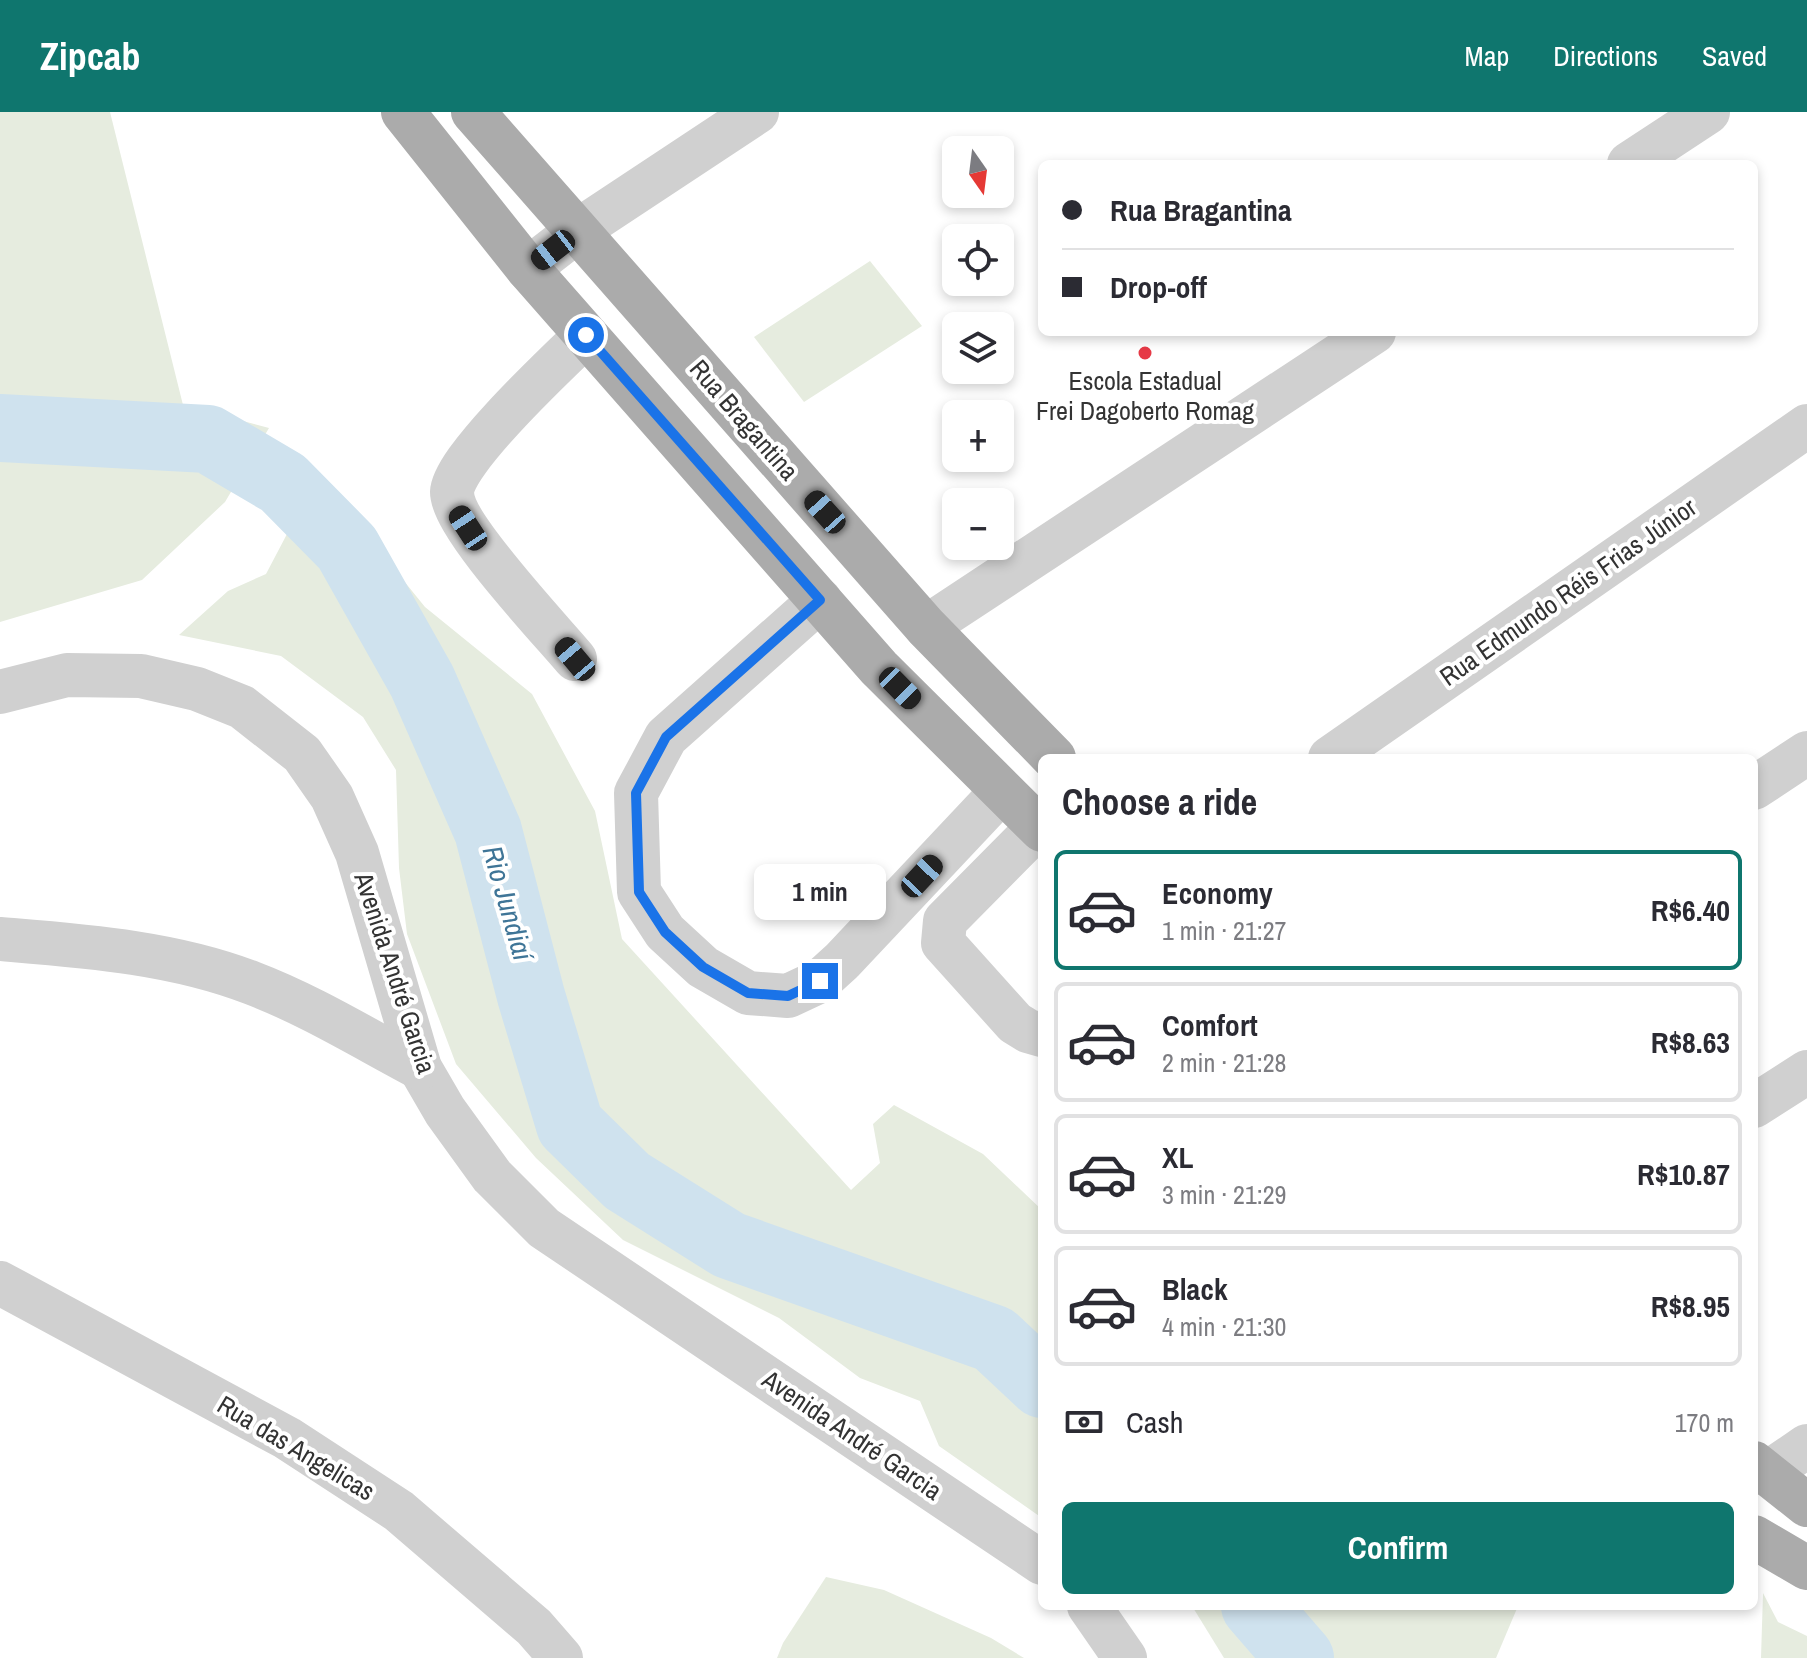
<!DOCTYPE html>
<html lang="en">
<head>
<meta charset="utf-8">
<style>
	body { margin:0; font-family:"Archivo Narrow",sans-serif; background:#f2f2f3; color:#2b2b33; height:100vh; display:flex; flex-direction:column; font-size:30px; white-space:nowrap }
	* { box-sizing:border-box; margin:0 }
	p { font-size:26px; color:#7c7c81 }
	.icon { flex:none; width:44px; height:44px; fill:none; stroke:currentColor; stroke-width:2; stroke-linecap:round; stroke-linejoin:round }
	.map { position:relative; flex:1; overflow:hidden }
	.details { position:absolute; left:1038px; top:642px; width:720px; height:856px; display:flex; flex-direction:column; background:#fff; border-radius:12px; box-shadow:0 4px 12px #0003 }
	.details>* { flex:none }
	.guide { position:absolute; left:1038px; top:48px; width:720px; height:176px; border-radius:12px; box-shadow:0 4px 12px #0003; display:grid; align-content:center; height:176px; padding:0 24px; background:#fff }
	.needle { width:52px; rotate:166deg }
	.tools { position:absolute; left:942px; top:24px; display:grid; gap:16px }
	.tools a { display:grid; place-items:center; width:72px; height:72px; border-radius:12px; background:#fff; box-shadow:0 4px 12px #0003; font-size:40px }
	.end { position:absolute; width:36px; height:36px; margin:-18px; border:10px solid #1a73e8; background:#fff; box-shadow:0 0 0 4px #fff }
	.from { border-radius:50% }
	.bubble { position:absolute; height:56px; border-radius:12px; background:#fff; box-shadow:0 4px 12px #0003; font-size:26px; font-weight:700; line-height:56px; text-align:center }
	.car { position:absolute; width:24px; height:48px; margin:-24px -12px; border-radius:10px; box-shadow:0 0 6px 2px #0007; background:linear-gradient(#222 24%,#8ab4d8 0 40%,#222 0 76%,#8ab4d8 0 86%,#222 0) }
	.guide b { display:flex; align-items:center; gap:28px; height:76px; font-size:30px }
	.guide b+b { border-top:2px solid #e1e1e2 }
	.guide i { width:20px; height:20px; background:#2b2b33 }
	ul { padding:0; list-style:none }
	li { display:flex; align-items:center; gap:24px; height:120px; margin:0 16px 12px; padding:0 8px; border:4px solid #e1e1e2; border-radius:12px }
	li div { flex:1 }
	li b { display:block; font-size:30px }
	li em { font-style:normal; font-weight:700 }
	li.selected { border-color:#0f766e }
	li>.icon { width:72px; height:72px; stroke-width:1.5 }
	h2 { padding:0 24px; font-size:36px; line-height:96px }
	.pay { display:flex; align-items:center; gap:20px; height:88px; padding:0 24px; font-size:30px }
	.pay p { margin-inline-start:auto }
	.action { display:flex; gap:16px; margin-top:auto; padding:16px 24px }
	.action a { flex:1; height:92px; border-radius:12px; background:#0f766e; color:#fff; font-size:32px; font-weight:700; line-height:92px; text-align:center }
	header { display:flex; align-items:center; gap:48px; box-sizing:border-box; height:112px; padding:0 40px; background:#0f766e; color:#fff }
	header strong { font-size:38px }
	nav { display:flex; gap:44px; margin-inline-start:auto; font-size:28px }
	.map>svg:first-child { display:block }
</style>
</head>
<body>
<header>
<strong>Zipcab</strong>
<nav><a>Map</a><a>Directions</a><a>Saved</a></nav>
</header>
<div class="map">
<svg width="1807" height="1546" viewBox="0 0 1807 1546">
	<rect width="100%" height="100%" fill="#fff"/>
	<g fill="#e6ecdf">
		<path d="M0,0H110L183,293L269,316L225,390L142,468L0,510Z"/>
		<path d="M870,149L922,214L804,290L754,225Z"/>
		<path d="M318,363L425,495L532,582L595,699L622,827L851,1078L880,1051L873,1012L894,993L983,1042L1042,1098V1406L939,1334L920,1289L860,1266L779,1206L623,1128L536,1046L456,952L407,822L399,756L396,658L363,605L281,544L179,523L228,479L266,462Z"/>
		<path d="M826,1465L884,1478L991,1526L1024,1546H777L783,1531Z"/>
		<path d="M1763,1481L1778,1510L1807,1524V1546H1761Z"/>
		<path d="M1192,1494H1518L1496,1546H1224Z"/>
	</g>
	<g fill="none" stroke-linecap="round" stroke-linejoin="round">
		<g stroke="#cfe2ee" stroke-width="68">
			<path d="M0,316L208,327L283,371L347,436L422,569L488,719L531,884L570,1013L627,1069L729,1133L994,1227L1042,1272"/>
			<path d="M1255,1494L1300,1546"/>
		</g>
		<g stroke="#d0d0d0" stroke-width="44">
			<path d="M1629,52L1708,0"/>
			<path d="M528,157L577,119L757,0"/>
			<path d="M820,488L666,625L636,681L639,780L665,820L703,855L748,881L788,884L820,869L842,849L1002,679"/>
			<path d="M926,515L1374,220"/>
			<path d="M575,547C550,517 452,414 452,380C453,348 559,249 586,223"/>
			<path d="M0,580L67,563L141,564L197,577L242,595L302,642L332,685L357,741L420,956L445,999L492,1064L544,1116L1042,1451"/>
			<path d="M1330,646L1807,314"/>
			<path d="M1754,676L1807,641"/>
			<path d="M1038,715L945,809L943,831L1015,911L1028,919L1042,923"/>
			<path d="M0,827C84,834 172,840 252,871C310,893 365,927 420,956"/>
			<path d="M1754,994L1807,960"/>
			<path d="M0,1171L287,1326L399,1399L534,1515L561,1546"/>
			<path d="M1766,1362L1807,1334"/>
			<path d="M1089,1494L1125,1546"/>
		</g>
		<g stroke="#ababab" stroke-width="44">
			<path d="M403,0L528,157L879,556L1042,718"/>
			<path d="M473,0L926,515L1054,646"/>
			<path d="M1754,1351L1807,1393"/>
			<path d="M1754,1425L1807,1456"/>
		</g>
	</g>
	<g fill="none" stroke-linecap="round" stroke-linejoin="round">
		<path stroke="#1a73e8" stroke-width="10" d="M586,223L820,488L666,625L636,681L639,780L665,820L703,855L748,881L788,884L820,869"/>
	</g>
	<circle fill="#e63946" stroke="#fff" stroke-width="3" cx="1145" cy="241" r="8"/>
	<g text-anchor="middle" stroke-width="8" stroke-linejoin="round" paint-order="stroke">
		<g font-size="26" fill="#333" stroke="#fff">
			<text x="1145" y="278">Escola Estadual<tspan x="1145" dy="30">Frei Dagoberto Romag</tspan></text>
		</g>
		<g font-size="26" fill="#333" stroke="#fff">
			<text transform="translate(744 308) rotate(49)" y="9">Rua Bragantina</text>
			<text transform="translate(1568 480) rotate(-35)" y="9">Rua Edmundo Réis Frias Júnior</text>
			<text transform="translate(395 861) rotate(72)" y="9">Avenida André Garcia</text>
			<text transform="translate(852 1323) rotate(34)" y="9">Avenida André Garcia</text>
			<text transform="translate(296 1336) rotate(31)" y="9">Rua das Angelicas</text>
		</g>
		<g font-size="28" font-style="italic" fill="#3f7597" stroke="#fff">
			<text transform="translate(508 791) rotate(74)" y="10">Rio Jundiaí</text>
		</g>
	</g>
</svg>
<div class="tools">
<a><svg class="needle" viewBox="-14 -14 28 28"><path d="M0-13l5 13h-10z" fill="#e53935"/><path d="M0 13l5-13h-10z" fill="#7c7c81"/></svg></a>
<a><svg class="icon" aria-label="locate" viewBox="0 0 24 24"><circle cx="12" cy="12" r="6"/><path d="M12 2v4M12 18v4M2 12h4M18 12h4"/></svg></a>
<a><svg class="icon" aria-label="layers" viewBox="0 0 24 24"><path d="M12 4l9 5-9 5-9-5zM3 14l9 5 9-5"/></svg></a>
<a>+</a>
<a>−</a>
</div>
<i class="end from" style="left:586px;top:223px"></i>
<i class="end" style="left:820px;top:869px"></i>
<div class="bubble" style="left:754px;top:752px;width:132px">1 min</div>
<i class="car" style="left:553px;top:138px;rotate:232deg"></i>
<i class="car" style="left:825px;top:400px;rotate:318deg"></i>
<i class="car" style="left:468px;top:416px;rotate:327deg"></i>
<i class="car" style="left:575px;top:547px;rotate:320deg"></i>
<i class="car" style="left:900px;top:576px;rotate:135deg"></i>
<i class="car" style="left:922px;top:764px;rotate:43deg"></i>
<div class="guide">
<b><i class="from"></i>Rua Bragantina</b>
<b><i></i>Drop-off</b>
</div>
<section class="details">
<h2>Choose a ride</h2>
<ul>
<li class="selected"><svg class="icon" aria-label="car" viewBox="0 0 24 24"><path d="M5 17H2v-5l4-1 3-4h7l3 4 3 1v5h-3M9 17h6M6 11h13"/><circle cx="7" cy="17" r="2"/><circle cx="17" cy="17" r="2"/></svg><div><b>Economy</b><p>1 min · 21:27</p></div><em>R$6.40</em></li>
<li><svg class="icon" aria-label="car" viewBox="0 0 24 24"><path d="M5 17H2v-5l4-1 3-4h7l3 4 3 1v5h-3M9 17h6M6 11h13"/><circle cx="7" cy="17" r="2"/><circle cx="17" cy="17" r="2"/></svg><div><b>Comfort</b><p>2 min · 21:28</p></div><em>R$8.63</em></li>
<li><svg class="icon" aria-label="car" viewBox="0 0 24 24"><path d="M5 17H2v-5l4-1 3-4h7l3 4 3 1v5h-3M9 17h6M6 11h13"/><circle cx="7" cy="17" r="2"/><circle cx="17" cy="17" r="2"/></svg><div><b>XL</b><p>3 min · 21:29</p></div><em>R$10.87</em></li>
<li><svg class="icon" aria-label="car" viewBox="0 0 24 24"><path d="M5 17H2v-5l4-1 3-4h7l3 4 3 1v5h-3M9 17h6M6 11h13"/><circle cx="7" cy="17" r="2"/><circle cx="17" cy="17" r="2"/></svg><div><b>Black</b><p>4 min · 21:30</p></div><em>R$8.95</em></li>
</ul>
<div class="pay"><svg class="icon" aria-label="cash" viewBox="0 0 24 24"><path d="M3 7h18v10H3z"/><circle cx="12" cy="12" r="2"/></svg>Cash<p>170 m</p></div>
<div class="action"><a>Confirm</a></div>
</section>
</div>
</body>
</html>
